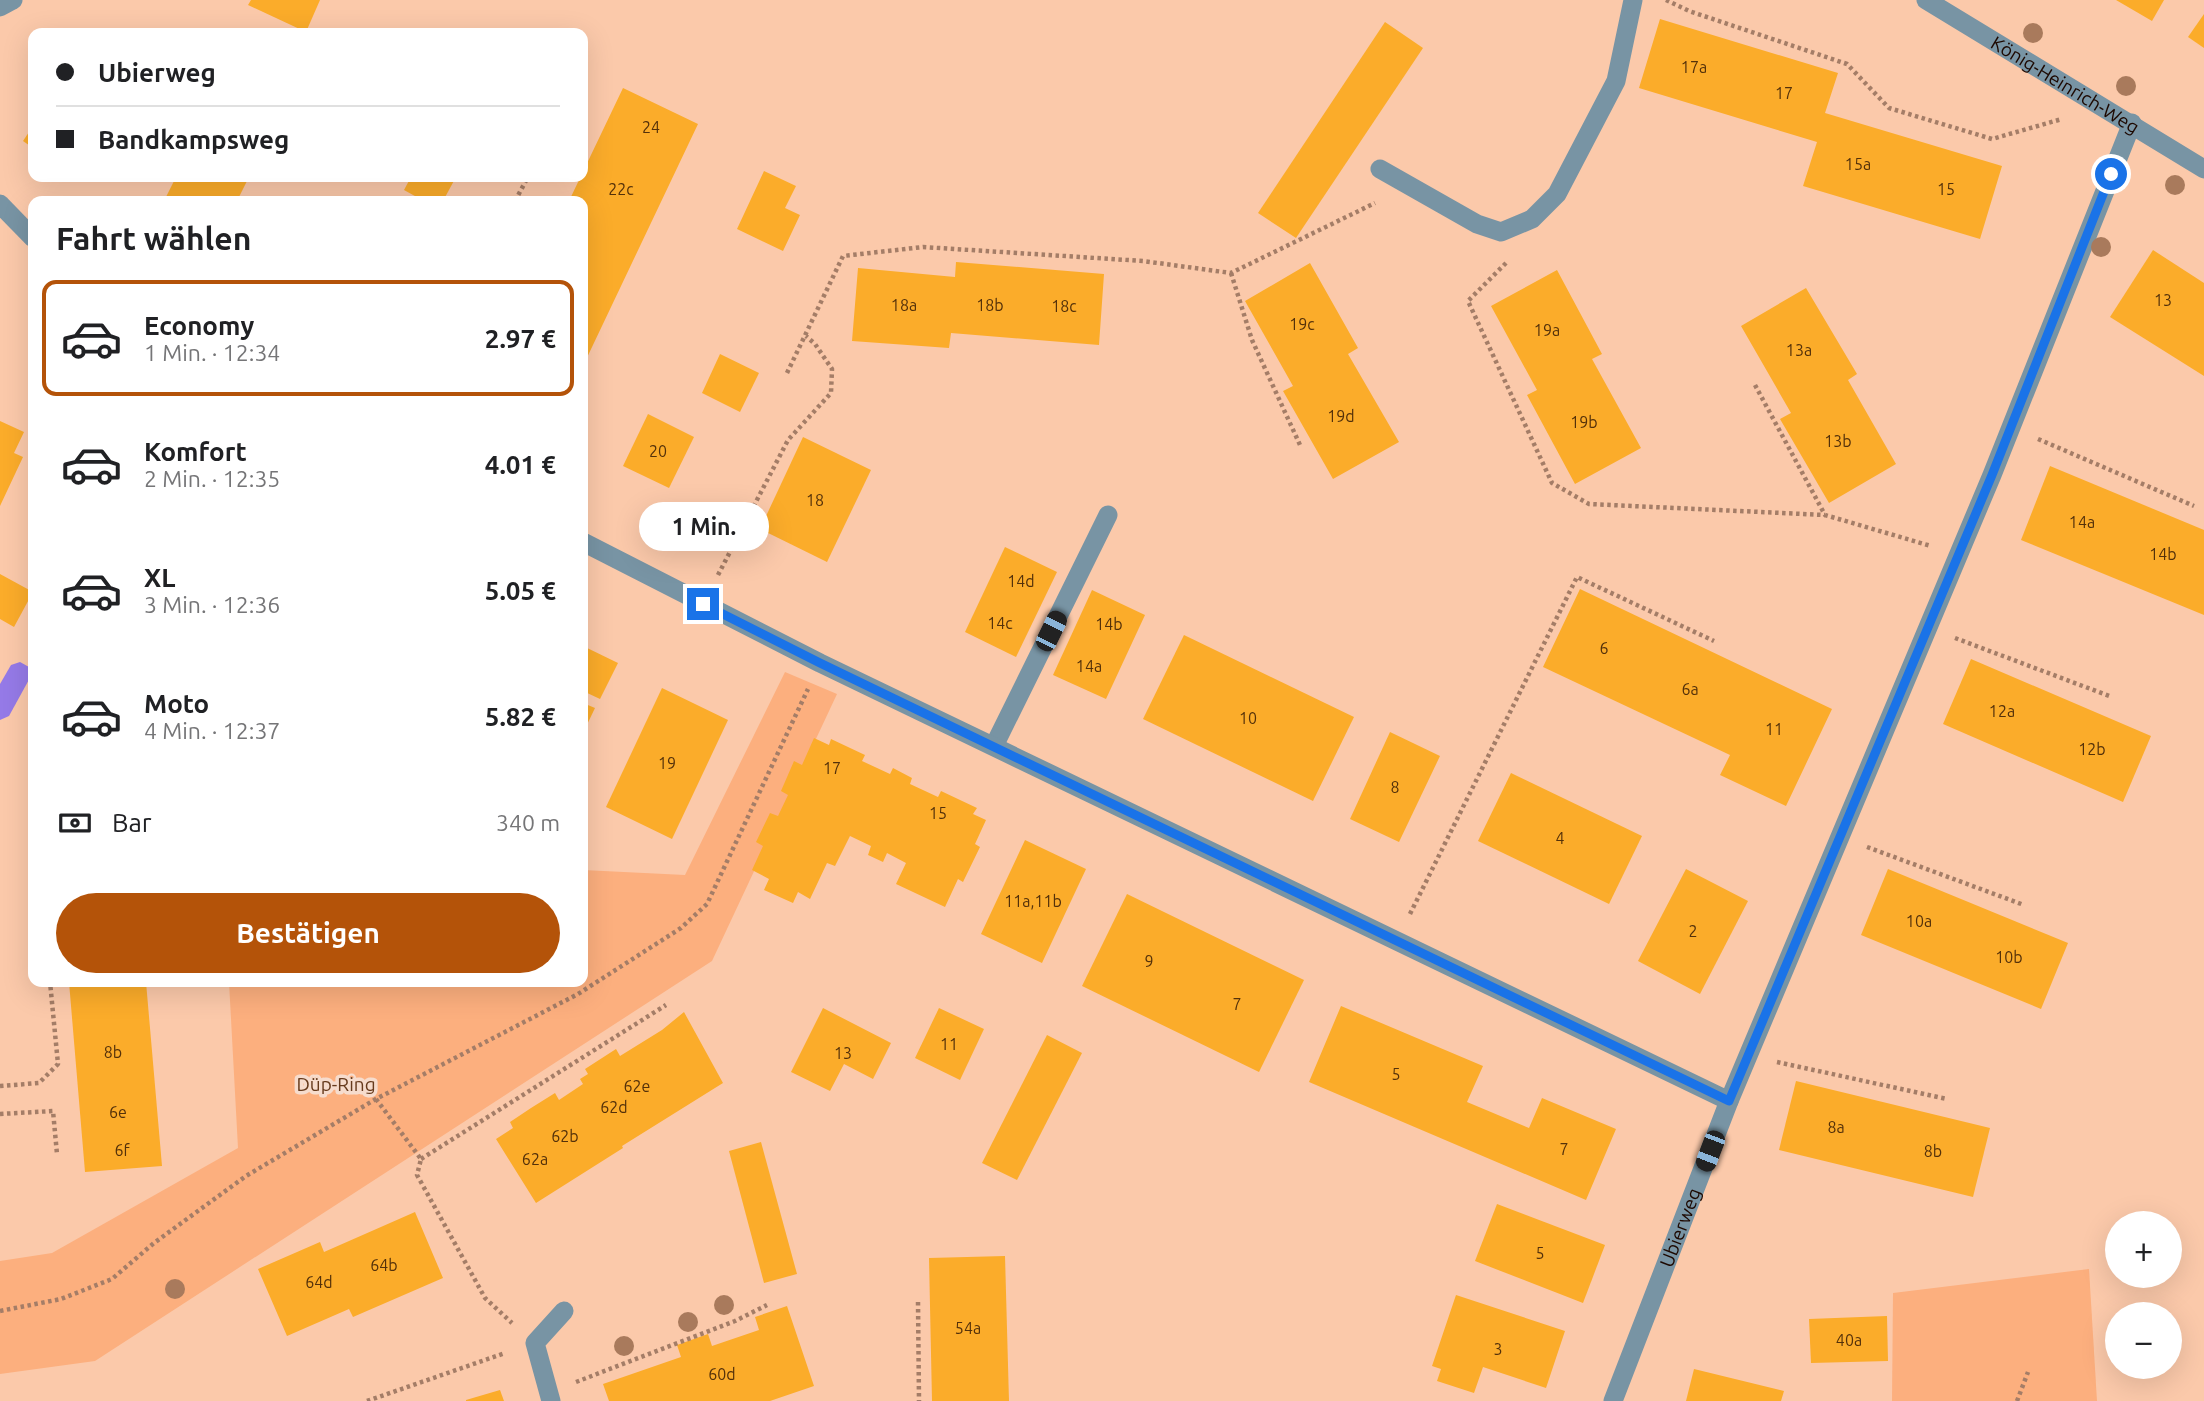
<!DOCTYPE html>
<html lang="de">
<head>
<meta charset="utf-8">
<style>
	body { margin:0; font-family:Ubuntu,sans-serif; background:#f6f6f6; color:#202124; height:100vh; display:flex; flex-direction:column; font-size:26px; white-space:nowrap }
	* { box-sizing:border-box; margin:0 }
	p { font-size:23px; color:#757577 }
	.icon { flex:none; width:38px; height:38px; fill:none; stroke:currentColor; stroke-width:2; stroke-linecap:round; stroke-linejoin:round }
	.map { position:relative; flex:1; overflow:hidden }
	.details { position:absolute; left:28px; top:196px; width:560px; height:791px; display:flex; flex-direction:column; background:#fff; border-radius:14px; box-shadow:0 7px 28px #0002 }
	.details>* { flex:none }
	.hud { position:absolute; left:28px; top:28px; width:560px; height:154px; border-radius:14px; box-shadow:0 7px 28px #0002; display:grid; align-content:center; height:154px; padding:0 28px; background:#fff }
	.tools { position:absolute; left:2105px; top:1211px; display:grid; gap:14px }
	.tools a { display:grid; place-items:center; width:77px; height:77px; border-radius:50%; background:#fff; box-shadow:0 7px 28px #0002; font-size:35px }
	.end { position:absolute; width:32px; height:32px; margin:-16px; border:9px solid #1a73e8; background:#fff; box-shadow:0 0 0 4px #fff }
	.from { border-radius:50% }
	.bubble { position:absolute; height:49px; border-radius:24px; background:#fff; box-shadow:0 7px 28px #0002; font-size:23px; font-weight:700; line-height:49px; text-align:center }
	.car { position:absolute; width:21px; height:42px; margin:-21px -10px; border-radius:9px; box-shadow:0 0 5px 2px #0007; background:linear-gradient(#222 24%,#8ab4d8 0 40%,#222 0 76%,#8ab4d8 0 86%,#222 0) }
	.hud b { display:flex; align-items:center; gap:24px; height:66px; font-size:26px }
	.hud b+b { border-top:2px solid #e0e0e0 }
	.hud i { width:18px; height:18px; background:#202124 }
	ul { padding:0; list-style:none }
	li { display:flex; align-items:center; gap:21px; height:116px; margin:0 14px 10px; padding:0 14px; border:4px solid transparent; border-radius:14px }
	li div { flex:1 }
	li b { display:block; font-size:26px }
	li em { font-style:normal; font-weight:700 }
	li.selected { border-color:#b45309 }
	li>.icon { width:63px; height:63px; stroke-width:1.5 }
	h2 { padding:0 28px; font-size:32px; line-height:84px }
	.pay { display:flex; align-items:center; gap:18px; height:77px; padding:0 28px; font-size:26px }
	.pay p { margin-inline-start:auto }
	.button { display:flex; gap:14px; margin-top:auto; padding:14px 28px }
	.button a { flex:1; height:80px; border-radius:42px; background:#b45309; color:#fff; font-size:28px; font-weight:700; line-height:80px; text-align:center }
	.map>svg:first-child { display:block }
</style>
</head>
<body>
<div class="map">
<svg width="2204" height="1401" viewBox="0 0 2204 1401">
	<rect width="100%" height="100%" fill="#fbc9aa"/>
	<g fill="#fcaf7e">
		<path d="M785,672L837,694L712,961L95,1361L0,1374V1261L52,1253L238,1148L229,982H583V870L685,875Z"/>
		<path d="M2089,1269L2097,1401H1892L1893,1293Z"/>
	</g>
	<path fill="#957ae7" d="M20,662L29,667L31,676L9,716L0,720V684L11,665Z"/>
	<g fill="#fbac2a">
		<path d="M251,0H320L306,32L248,5Z"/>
		<path d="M2116,0H2164L2152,21Z"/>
		<path d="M2204,14V48L2188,37Z"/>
		<path d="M1660,19L1838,73L1825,113L2002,166L1980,239L1803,186L1817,142L1639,88Z"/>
		<path d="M1385,22L1423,48L1296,238L1258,213Z"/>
		<path d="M623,88L698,124L583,366V201H569Z"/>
		<path d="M33,126V148L23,141Z"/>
		<path d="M764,171L796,186L785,208L800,215L783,251L737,229Z"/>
		<path d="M176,177H249L237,201H164Z"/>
		<path d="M411,177H456L443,201H424L404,190Z"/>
		<path d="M2153,250L2204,283V376L2110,317Z"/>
		<path d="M956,262L1104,274L1099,345L951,333L949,348L852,341L858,268L955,277Z"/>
		<path d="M1310,263L1358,348L1348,354L1399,442L1333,479L1283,391L1293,386L1245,301Z"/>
		<path d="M1557,270L1602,354L1592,359L1641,448L1575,484L1527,395L1537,390L1491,306Z"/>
		<path d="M1806,288L1857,374L1848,380L1896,464L1829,503L1780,419L1791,413L1741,326Z"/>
		<path d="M720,354L759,373L740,412L702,393Z"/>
		<path d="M648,414L694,437L669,488L623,466Z"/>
		<path d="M0,421L24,432L14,453L23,457L0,506Z"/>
		<path d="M803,437L871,470L827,562L760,529Z"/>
		<path d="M2050,466L2204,530V615L2021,540Z"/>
		<path d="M1005,547L1057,572L1016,657L965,632Z"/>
		<path d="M0,574L33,592L14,627L0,619Z"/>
		<path d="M1580,589L1832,709L1786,806L1720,775L1730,755L1543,667Z"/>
		<path d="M1092,590L1145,615L1106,699L1053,675Z"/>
		<path d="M1184,635L1354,717L1313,801L1143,719Z"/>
		<path d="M583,646L618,663L600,699L583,691Z"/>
		<path d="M1971,659L2151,736L2123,802L1943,724Z"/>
		<path d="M662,688L728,720L672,839L606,807Z"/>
		<path d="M583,703L595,708L583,733Z"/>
		<path d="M1390,732L1440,756L1399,842L1350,819Z"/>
		<path d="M814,738L829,745L831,739L865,755L862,761L890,774L893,768L912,778L910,784L938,797L941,791L977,808L973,814L986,820L975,844L980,847L963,882L958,879L945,907L896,884L906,863L887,853L883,862L868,855L871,846L850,836L835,866L827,863L810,899L798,892L793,903L764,890L769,879L752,870L763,846L756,842L770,813L778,816L788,795L781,791L794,761L802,765Z"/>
		<path d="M1511,773L1642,836L1609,904L1478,841Z"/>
		<path d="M1025,840L1086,869L1042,963L981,934Z"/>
		<path d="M1686,869L1748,901L1700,994L1638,961Z"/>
		<path d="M1888,869L2068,943L2041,1009L1861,935Z"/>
		<path d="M1127,894L1304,980L1259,1072L1082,986Z"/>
		<path d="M69,982H146L162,1166L85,1172Z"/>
		<path d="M1341,1006L1483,1066L1467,1102L1529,1128L1542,1098L1616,1129L1586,1200L1309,1082Z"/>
		<path d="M823,1008L891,1043L873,1079L844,1064L830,1091L791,1072Z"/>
		<path d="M939,1008L984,1029L960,1080L915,1058Z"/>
		<path d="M684,1012L723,1083L622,1146L623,1148L536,1203L496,1139L513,1128L510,1122L531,1108L555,1093L559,1100L583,1084L580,1079L588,1074L585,1069L616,1049L620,1056L662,1030Z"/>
		<path d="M1047,1035L1082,1053L1017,1180L982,1163Z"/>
		<path d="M1796,1081L1990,1128L1973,1197L1779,1150Z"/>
		<path d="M761,1142L797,1274L764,1283L729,1151Z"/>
		<path d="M1497,1204L1605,1245L1583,1303L1475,1261Z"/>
		<path d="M415,1212L443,1278L353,1317L349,1309L287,1336L258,1269L320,1242L324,1252Z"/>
		<path d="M1005,1256L1009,1401H932L929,1258Z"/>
		<path d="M1456,1295L1565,1331L1546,1388L1483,1367L1474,1393L1437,1381L1441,1369L1432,1366Z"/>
		<path d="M787,1306L814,1386L770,1401H609L603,1384L681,1357L677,1345L708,1334L712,1346L759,1330L755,1317Z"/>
		<path d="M1887,1316L1888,1361L1811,1363L1809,1319Z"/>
		<path d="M1694,1369L1784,1391L1781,1401H1686Z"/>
		<path d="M500,1390L504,1401H466V1400Z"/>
	</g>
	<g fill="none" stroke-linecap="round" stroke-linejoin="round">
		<g stroke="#a47d67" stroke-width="4.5" stroke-dasharray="3.5 3.5" stroke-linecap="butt">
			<path d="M1666,0L1689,11L1847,64L1889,108L1992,139L2062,119"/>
			<path d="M515,201L528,177"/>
			<path d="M1506,263L1468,301L1552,483L1589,504L1825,515"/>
			<path d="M1231,273L1252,340L1300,445"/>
			<path d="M787,373L843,256L923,247L1143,261L1231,273L1375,203"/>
			<path d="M1755,385L1825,515L1931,546"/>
			<path d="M2038,439L2194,506"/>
			<path d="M718,575L788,440L831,393L832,369L815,344L806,336"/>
			<path d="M1955,638L2112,697"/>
			<path d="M1867,847L2024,905"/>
			<path d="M1410,914L1577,577L1714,641"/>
			<path d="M1777,1062L1947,1099"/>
			<path d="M0,1086L39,1083L58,1064L50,982"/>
			<path d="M376,1099L421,1159L417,1175L485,1298L512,1323"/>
			<path d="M0,1114L53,1111L57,1154"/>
			<path d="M421,1159L666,1005"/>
			<path d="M918,1302L919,1401"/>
			<path d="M0,1311L61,1299L112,1279L154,1243L246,1176L376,1099L578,994L681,928L707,904L808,689"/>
			<path d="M576,1382L735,1321L767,1305"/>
			<path d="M367,1401L505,1353"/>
			<path d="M2017,1401L2028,1372"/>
		</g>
		<g stroke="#7894a4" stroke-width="19">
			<path d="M1380,169L1477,224L1501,232L1532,219L1557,194L1616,81L1633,0"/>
			<path d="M994,746L1108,515"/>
		</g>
		<g stroke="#7894a4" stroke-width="19">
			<path id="s1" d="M1926,0L2204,169"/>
			<path d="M0,7L13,0"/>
			<path d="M0,204L33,238"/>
			<path d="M583,542L820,663L1729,1101"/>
			<path d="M551,1401L535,1343L564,1311"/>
			<path id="s2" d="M1613,1401L1729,1101L1992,475L2132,123"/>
		</g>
	</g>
	<g fill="#a97a5c">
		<circle cx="2033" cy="33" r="10"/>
		<circle cx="2126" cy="86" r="10"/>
		<circle cx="2175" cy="185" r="10"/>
		<circle cx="2101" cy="247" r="10"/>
		<circle cx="175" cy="1289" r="10"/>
		<circle cx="724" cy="1305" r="10"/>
		<circle cx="688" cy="1322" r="10"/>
		<circle cx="624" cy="1346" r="10"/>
	</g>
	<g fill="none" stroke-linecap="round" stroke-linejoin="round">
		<path stroke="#1a73e8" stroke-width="9" d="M703,604L820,663L1729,1101L1992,475L2111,174"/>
	</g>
	<g text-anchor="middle" stroke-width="7" stroke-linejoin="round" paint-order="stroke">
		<g font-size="16" fill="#54310a">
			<text x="1694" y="73">17a</text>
			<text x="1784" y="99">17</text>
			<text x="651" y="133">24</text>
			<text x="1858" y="170">15a</text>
			<text x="621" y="195">22c</text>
			<text x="1946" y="195">15</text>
			<text x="2163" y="306">13</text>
			<text x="904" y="311">18a</text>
			<text x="990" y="311">18b</text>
			<text x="1064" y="312">18c</text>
			<text x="1302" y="330">19c</text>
			<text x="1547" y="336">19a</text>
			<text x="1799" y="356">13a</text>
			<text x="1341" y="422">19d</text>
			<text x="1584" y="428">19b</text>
			<text x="1838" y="447">13b</text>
			<text x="658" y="457">20</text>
			<text x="815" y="506">18</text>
			<text x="2082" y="528">14a</text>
			<text x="2163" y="560">14b</text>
			<text x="1021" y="587">14d</text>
			<text x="1000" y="629">14c</text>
			<text x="1109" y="630">14b</text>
			<text x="1604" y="654">6</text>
			<text x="1089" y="672">14a</text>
			<text x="1690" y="695">6a</text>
			<text x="2002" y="717">12a</text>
			<text x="1248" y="724">10</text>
			<text x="1774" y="735">11</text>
			<text x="2092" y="755">12b</text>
			<text x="667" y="769">19</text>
			<text x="832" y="774">17</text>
			<text x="1395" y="793">8</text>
			<text x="938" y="819">15</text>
			<text x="1560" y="844">4</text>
			<text x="1033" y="907">11a,11b</text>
			<text x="1919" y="927">10a</text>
			<text x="1693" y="937">2</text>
			<text x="2009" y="963">10b</text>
			<text x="1149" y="967">9</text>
			<text x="1237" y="1010">7</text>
			<text x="949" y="1050">11</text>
			<text x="113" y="1058">8b</text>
			<text x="843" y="1059">13</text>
			<text x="1396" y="1080">5</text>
			<text x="637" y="1092">62e</text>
			<text x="614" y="1113">62d</text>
			<text x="118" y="1118">6e</text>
			<text x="1836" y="1133">8a</text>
			<text x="565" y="1142">62b</text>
			<text x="1564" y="1155">7</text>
			<text x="122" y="1156">6f</text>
			<text x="1933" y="1157">8b</text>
			<text x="535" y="1165">62a</text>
			<text x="1540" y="1259">5</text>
			<text x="384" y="1271">64b</text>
			<text x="319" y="1288">64d</text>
			<text x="968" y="1334">54a</text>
			<text x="1849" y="1346">40a</text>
			<text x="1498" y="1355">3</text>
			<text x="722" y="1380">60d</text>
		</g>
		<g font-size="19" fill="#1d0800" stroke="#f6dccd">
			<text dy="7" stroke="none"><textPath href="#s1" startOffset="163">König-Heinrich-Weg</textPath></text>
			<text dy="7" stroke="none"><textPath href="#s2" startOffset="186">Ubierweg</textPath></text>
		</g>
		<g font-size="19" fill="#663a1c" stroke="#f6dccd">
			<text x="336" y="1091">Düp-Ring</text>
		</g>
	</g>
</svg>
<div class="tools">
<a>+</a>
<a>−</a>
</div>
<i class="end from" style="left:2111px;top:174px"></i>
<i class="end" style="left:703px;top:604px"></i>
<div class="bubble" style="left:639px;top:502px;width:130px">1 Min.</div>
<i class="car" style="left:1051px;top:631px;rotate:26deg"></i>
<i class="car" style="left:1710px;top:1151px;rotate:201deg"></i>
<div class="hud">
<b><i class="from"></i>Ubierweg</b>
<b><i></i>Bandkampsweg</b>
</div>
<section class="details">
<h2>Fahrt wählen</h2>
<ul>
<li class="selected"><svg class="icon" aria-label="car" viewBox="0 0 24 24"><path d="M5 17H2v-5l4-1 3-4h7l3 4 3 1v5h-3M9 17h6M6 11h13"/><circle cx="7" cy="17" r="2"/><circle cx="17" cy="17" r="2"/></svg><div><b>Economy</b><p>1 Min. · 12:34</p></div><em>2.97 €</em></li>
<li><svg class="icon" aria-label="car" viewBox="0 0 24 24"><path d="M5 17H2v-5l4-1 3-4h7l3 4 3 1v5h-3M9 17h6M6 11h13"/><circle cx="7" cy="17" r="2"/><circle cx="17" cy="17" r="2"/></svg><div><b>Komfort</b><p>2 Min. · 12:35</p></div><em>4.01 €</em></li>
<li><svg class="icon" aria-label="car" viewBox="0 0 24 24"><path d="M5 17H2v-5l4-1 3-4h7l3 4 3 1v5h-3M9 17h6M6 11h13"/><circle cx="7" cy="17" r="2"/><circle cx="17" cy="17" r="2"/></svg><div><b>XL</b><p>3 Min. · 12:36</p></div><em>5.05 €</em></li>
<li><svg class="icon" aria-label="car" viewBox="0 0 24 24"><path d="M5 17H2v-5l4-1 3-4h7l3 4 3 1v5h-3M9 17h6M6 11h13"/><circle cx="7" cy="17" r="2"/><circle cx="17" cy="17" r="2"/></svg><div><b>Moto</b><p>4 Min. · 12:37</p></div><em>5.82 €</em></li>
</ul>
<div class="pay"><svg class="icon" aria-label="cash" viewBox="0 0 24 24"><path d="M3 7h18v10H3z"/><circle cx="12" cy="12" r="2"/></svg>Bar<p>340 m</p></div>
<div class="button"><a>Bestätigen</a></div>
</section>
</div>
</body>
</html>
